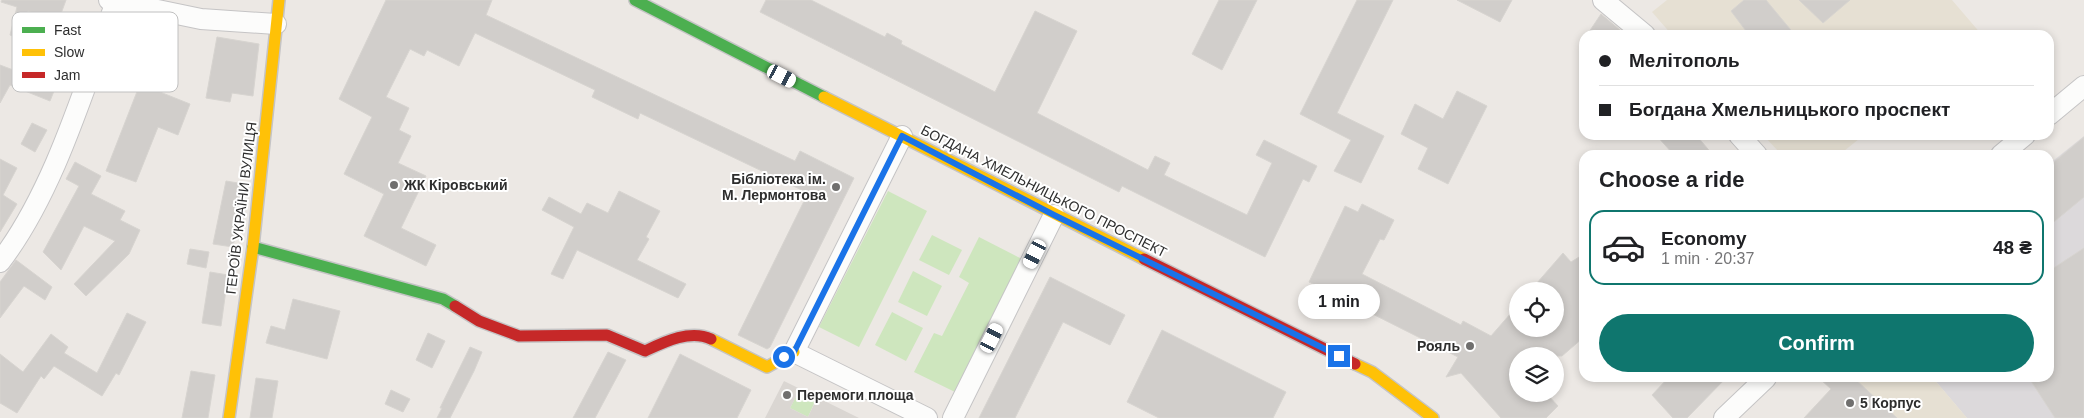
<!DOCTYPE html>
<html lang="en">
<head>
<meta charset="utf-8">
<style>
	body { margin:0; font-family:Helvetica,sans-serif; background:#f6f6f6; color:#202124; height:100vh; display:flex; flex-direction:column; font-size:19px; white-space:nowrap }
	* { box-sizing:border-box; margin:0 }
	p { font-size:16px; color:#757577 }
	.icon { flex:none; width:28px; height:28px; fill:none; stroke:currentColor; stroke-width:2; stroke-linecap:round; stroke-linejoin:round }
	.map { position:relative; flex:1; overflow:hidden }
	.side { position:absolute; left:1579px; top:150px; width:475px; height:232px; display:flex; flex-direction:column; background:#fff; border-radius:15px; box-shadow:0 2px 8px #0003 }
	.side>* { flex:none }
	.top-card { position:absolute; left:1579px; top:30px; width:475px; height:110px; border-radius:15px; box-shadow:0 2px 8px #0003; display:grid; align-content:center; height:110px; padding:0 20px; background:#fff }
	.tools { position:absolute; left:1509px; top:282px; display:grid; gap:10px }
	.tools a { display:grid; place-items:center; width:55px; height:55px; border-radius:50%; background:#fff; box-shadow:0 2px 8px #0003; font-size:25px }
	.end { position:absolute; width:22px; height:22px; margin:-11px; border:6px solid #1a73e8; background:#fff; box-shadow:0 0 0 2px #fff }
	.from { border-radius:50% }
	.bubble { position:absolute; height:35px; border-radius:18px; background:#fff; box-shadow:0 2px 8px #0003; font-size:16px; font-weight:600; line-height:35px; text-align:center }
	.car { position:absolute; width:15px; height:30px; margin:-15px -8px; border-radius:6px; box-shadow:0 0 4px 1px #0007; background:linear-gradient(#fff 24%,#345 0 40%,#fff 0 76%,#345 0 86%,#fff 0) }
	.top-card b { display:flex; align-items:center; gap:18px; height:48px; font-size:19px }
	.top-card b+b { border-top:1px solid #e0e0e0 }
	.top-card i { width:12px; height:12px; background:#202124 }
	ul { padding:0; list-style:none }
	li { display:flex; align-items:center; gap:15px; height:75px; margin:0 10px 8px; padding:0 10px; border:2px solid #e0e0e0; border-radius:15px }
	li div { flex:1 }
	li b { display:block; font-size:19px }
	li em { font-style:normal; font-weight:600 }
	li.current { border-color:#0f766e }
	li>.icon { width:45px; height:45px; stroke-width:1.5 }
	h2 { padding:0 20px; font-size:22px; line-height:60px }
	.cta { display:flex; gap:10px; margin-top:auto; padding:10px 20px }
	.cta a { flex:1; height:58px; border-radius:30px; background:#0f766e; color:#fff; font-size:20px; font-weight:600; line-height:58px; text-align:center }
	.map>svg:first-child { display:block }
</style>
</head>
<body>
<div class="map">
<svg width="2084" height="418" viewBox="0 0 2084 418">
	<rect width="100%" height="100%" fill="#ece8e4"/>
	<path fill="#dcd9db" d="M2084,136V418H1967L1933,378H2049V164Z"/>
	<g fill="#e6e0d3">
		<path d="M1667,0H1952L1982,35H1672L1652,12Z"/>
		<path d="M1763,135H1864L1839,155H1782Z"/>
		<path d="M1819,378H1933L1967,418H1804L1831,389Z"/>
	</g>
	<g fill="#cee6be">
		<path d="M888,191L927,211L859,347L819,327Z"/>
		<path d="M932,235L962,250L949,275L919,260Z"/>
		<path d="M979,237L1022,259L955,392L914,372L934,333L942,336L969,283L959,277Z"/>
		<path d="M913,271L942,286L927,316L898,302Z"/>
		<path d="M892,312L923,328L906,361L875,345Z"/>
		<path d="M799,390L816,399L808,417L790,408Z"/>
	</g>
	<path fill="#dad6d2" fill-rule="evenodd" d="M784,381L859,418H765ZM799,391L816,400L808,417L790,408Z"/>
	<g fill="#d1cecb" stroke="#d7d4d0">
		<path d="M2,0H66L58,22L28,11L18,38L10,35L17,7L1,2Z"/>
		<path d="M386,0H492L486,15L795,161L800,151L854,178L770,347L767,349L738,335L808,193L640,113L638,119L592,97L595,90L475,33L459,66L427,50L424,56L410,49L386,97L409,108L399,130L411,136L398,163L426,176L401,228L436,245L426,266L364,236L384,194L344,174L372,117L339,99Z"/>
		<path d="M766,0H811L885,37L887,33L902,41L901,44L995,92L1035,11L1077,31L1037,113L1148,170L1155,156L1170,163L1164,175L1247,215L1272,163L1256,155L1264,140L1317,166L1309,182L1303,179L1265,257L1122,186L1119,192L760,12Z"/>
		<path d="M1219,0H1257L1222,70L1192,54Z"/>
		<path d="M1357,0H1393L1337,113L1384,136L1361,183L1334,171L1351,140L1300,114Z"/>
		<path d="M1457,0H1512L1500,22Z"/>
		<path d="M1744,0H1766L1795,35H1749L1731,11Z"/>
		<path d="M1799,0H1850L1823,23Z"/>
		<path d="M1601,14L1626,35H1587Z"/>
		<path d="M217,37L259,44L253,96L232,93L230,102L206,98Z"/>
		<path d="M0,65L56,86L50,101L10,85L0,103Z"/>
		<path d="M140,84L190,104L178,135L158,127L136,182L106,171Z"/>
		<path d="M1457,91L1487,106L1448,184L1418,169L1428,148L1401,134L1415,104L1443,119Z"/>
		<path d="M32,123L47,130L35,152L21,144Z"/>
		<path d="M1656,135H1696L1713,155H1674Z"/>
		<path d="M2084,137V197L2049,226V166Z"/>
		<path d="M0,159L17,168L3,195L17,204L0,232Z"/>
		<path d="M75,162L101,176L91,194L125,211L120,220L140,230L129,254L86,296L74,284L115,241L84,226L61,270L43,252L79,186L66,179Z"/>
		<path d="M226,181L244,184L233,247L213,244Z"/>
		<path d="M619,191L660,211L646,237L649,239L637,260L686,284L678,298L577,250L563,279L551,274L574,227L542,210L549,197L581,214L587,203L608,213Z"/>
		<path d="M1362,204L1394,220L1384,240L1380,239L1362,274L1461,325L1463,321L1491,336L1518,305V329H1555V291H1530L1563,253L1571,262L1584,254V337L1562,356H1518V394H1547L1558,406L1546,418H1501L1461,373L1446,377L1458,357L1309,282L1345,206L1358,212Z"/>
		<path d="M2084,248V418H2055L2029,378H2049V271Z"/>
		<path d="M190,249L209,252L206,268L187,264Z"/>
		<path d="M16,260L52,287L45,300L24,286L0,318V282Z"/>
		<path d="M210,272L228,275L221,326L202,323Z"/>
		<path d="M1050,277L1125,315L1110,345L1063,322L1015,418H979Z"/>
		<path d="M293,299L340,311L327,359L266,343L271,326L285,330Z"/>
		<path d="M127,313L146,322L119,375L116,373L102,396L54,366L44,379L41,376L17,413L0,403V354L23,372L51,334L68,347L64,353L97,373Z"/>
		<path d="M1162,330L1286,392L1273,418H1159L1127,402Z"/>
		<path d="M428,333L445,341L432,368L416,360Z"/>
		<path d="M470,347L482,352L474,371L450,418H437L442,408H440Z"/>
		<path d="M608,352L626,360L595,418H573Z"/>
		<path d="M680,354L751,390L737,418H648Z"/>
		<path d="M191,371L215,375L208,418H182Z"/>
		<path d="M256,378L278,381L272,418H250Z"/>
		<path d="M1668,378H1726L1687,418H1673L1652,395Z"/>
		<path d="M1819,378H1854L1897,418H1804L1831,389Z"/>
		<path d="M391,390L410,399L403,412L385,404Z"/>
	</g>
	<g fill="none" stroke-linecap="round" stroke-linejoin="round">
		<g stroke="#c5c4c5" stroke-width="22">
			<g id="street">
				<path d="M109,0L201,19L276,24"/>
				<path d="M1603,0L1645,35"/>
				<path d="M2049,115L2084,86"/>
				<path d="M1739,135L1757,155"/>
				<path d="M902,136L794,352L927,418"/>
				<path d="M2001,155L2025,135"/>
				<path d="M0,262C55,190 84,87 116,2"/>
				<path d="M953,418L1054,215"/>
				<path d="M1724,418L1766,378"/>
			</g>
		</g>
		<g stroke="#c5c4c5" stroke-width="14">
			<g id="fast">
				<path d="M635,0L824,97"/>
				<path d="M253,247L443,299L455,306"/>
			</g>
		</g>
		<g stroke="#c5c4c5" stroke-width="14">
			<g id="slow">
				<path d="M824,97L1144,259"/>
				<path d="M711,339L767,367L794,352"/>
				<path d="M1355,364L1372,372L1433,418"/>
				<path d="M229,418L253,247L279,0"/>
			</g>
		</g>
		<g stroke="#c5c4c5" stroke-width="14">
			<g id="jam">
				<path d="M1144,259L1355,364"/>
				<path d="M455,306L479,321L519,336L607,335L645,351C664,342 690,329 711,339"/>
			</g>
		</g>
		<use href="#street" stroke="#fcfcfb" stroke-width="20"/>
		<use href="#fast" stroke="#4caf50" stroke-width="11"/>
		<use href="#slow" stroke="#ffc107" stroke-width="11"/>
		<use href="#jam" stroke="#c62828" stroke-width="11"/>
	</g>
	<g fill="none" stroke-linecap="round" stroke-linejoin="round">
		<path stroke="#1a73e8" stroke-width="6" d="M784,357L794,352L902,136L1054,215L1339,356"/>
	</g>
	<g fill="#706f6e" stroke="#fff" stroke-width="2">
		<circle cx="394" cy="185" r="5"/>
		<circle cx="836" cy="187" r="5"/>
		<circle cx="1470" cy="346" r="5"/>
		<circle cx="787" cy="395" r="5"/>
		<circle cx="1850" cy="403" r="5"/>
	</g>
	<g text-anchor="middle" stroke-width="4" stroke-linejoin="round" paint-order="stroke">
		<g font-size="14" font-weight="bold" fill="#2e2e2e" stroke="#fff" text-anchor="start">
			<text x="826" y="184" text-anchor="end">Бібліотека ім.<tspan x="826" dy="16">М. Лермонтова</tspan></text>
			<text x="404" y="190">ЖК Кіровський</text>
			<text x="1460" y="351" text-anchor="end">Рояль</text>
			<text x="797" y="400">Перемоги площа</text>
			<text x="1860" y="408">5 Корпус</text>
		</g>
		<g font-size="14" fill="#2e2e2e" stroke="#fff">
			<text transform="translate(1044 191) rotate(27)" y="5">БОГДАНА ХМЕЛЬНИЦЬКОГО ПРОСПЕКТ</text>
			<text transform="translate(241 208) rotate(-83)" y="5">ГЕРОЇВ УКРАЇНИ ВУЛИЦЯ</text>
		</g>
	</g>
	<rect x="12" y="12" width="166" height="80" rx="8" fill="#fff" stroke="#c0c0c0" stroke-width="1"/>
	<rect x="22" y="27" width="23" height="6" fill="#4caf50"/>
	<rect x="22" y="49" width="23" height="7" fill="#ffc107"/>
	<rect x="22" y="72" width="23" height="6" fill="#c62828"/>
	<g font-size="14" fill="#2e2e2e">
		<text x="54" y="35">Fast</text>
		<text x="54" y="57">Slow</text>
		<text x="54" y="80">Jam</text>
	</g>
</svg>
<div class="tools">
<a><svg class="icon" aria-label="locate" viewBox="0 0 24 24"><circle cx="12" cy="12" r="6"/><path d="M12 2v4M12 18v4M2 12h4M18 12h4"/></svg></a>
<a><svg class="icon" aria-label="layers" viewBox="0 0 24 24"><path d="M12 4l9 5-9 5-9-5zM3 14l9 5 9-5"/></svg></a>
</div>
<i class="end from" style="left:784px;top:357px"></i>
<i class="end" style="left:1339px;top:356px"></i>
<div class="bubble" style="left:1298px;top:284px;width:82px">1 min</div>
<i class="car" style="left:782px;top:76px;rotate:117deg"></i>
<i class="car" style="left:1035px;top:254px;rotate:207deg"></i>
<i class="car" style="left:992px;top:338px;rotate:27deg"></i>
<div class="top-card">
<b><i class="from"></i>Мелітополь</b>
<b><i></i>Богдана Хмельницького проспект</b>
</div>
<section class="side">
<h2>Choose a ride</h2>
<ul>
<li class="current"><svg class="icon" aria-label="car" viewBox="0 0 24 24"><path d="M5 17H2v-5l4-1 3-4h7l3 4 3 1v5h-3M9 17h6M6 11h13"/><circle cx="7" cy="17" r="2"/><circle cx="17" cy="17" r="2"/></svg><div><b>Economy</b><p>1 min · 20:37</p></div><em>48 ₴</em></li>
</ul>
<div class="cta"><a>Confirm</a></div>
</section>
</div>
</body>
</html>
